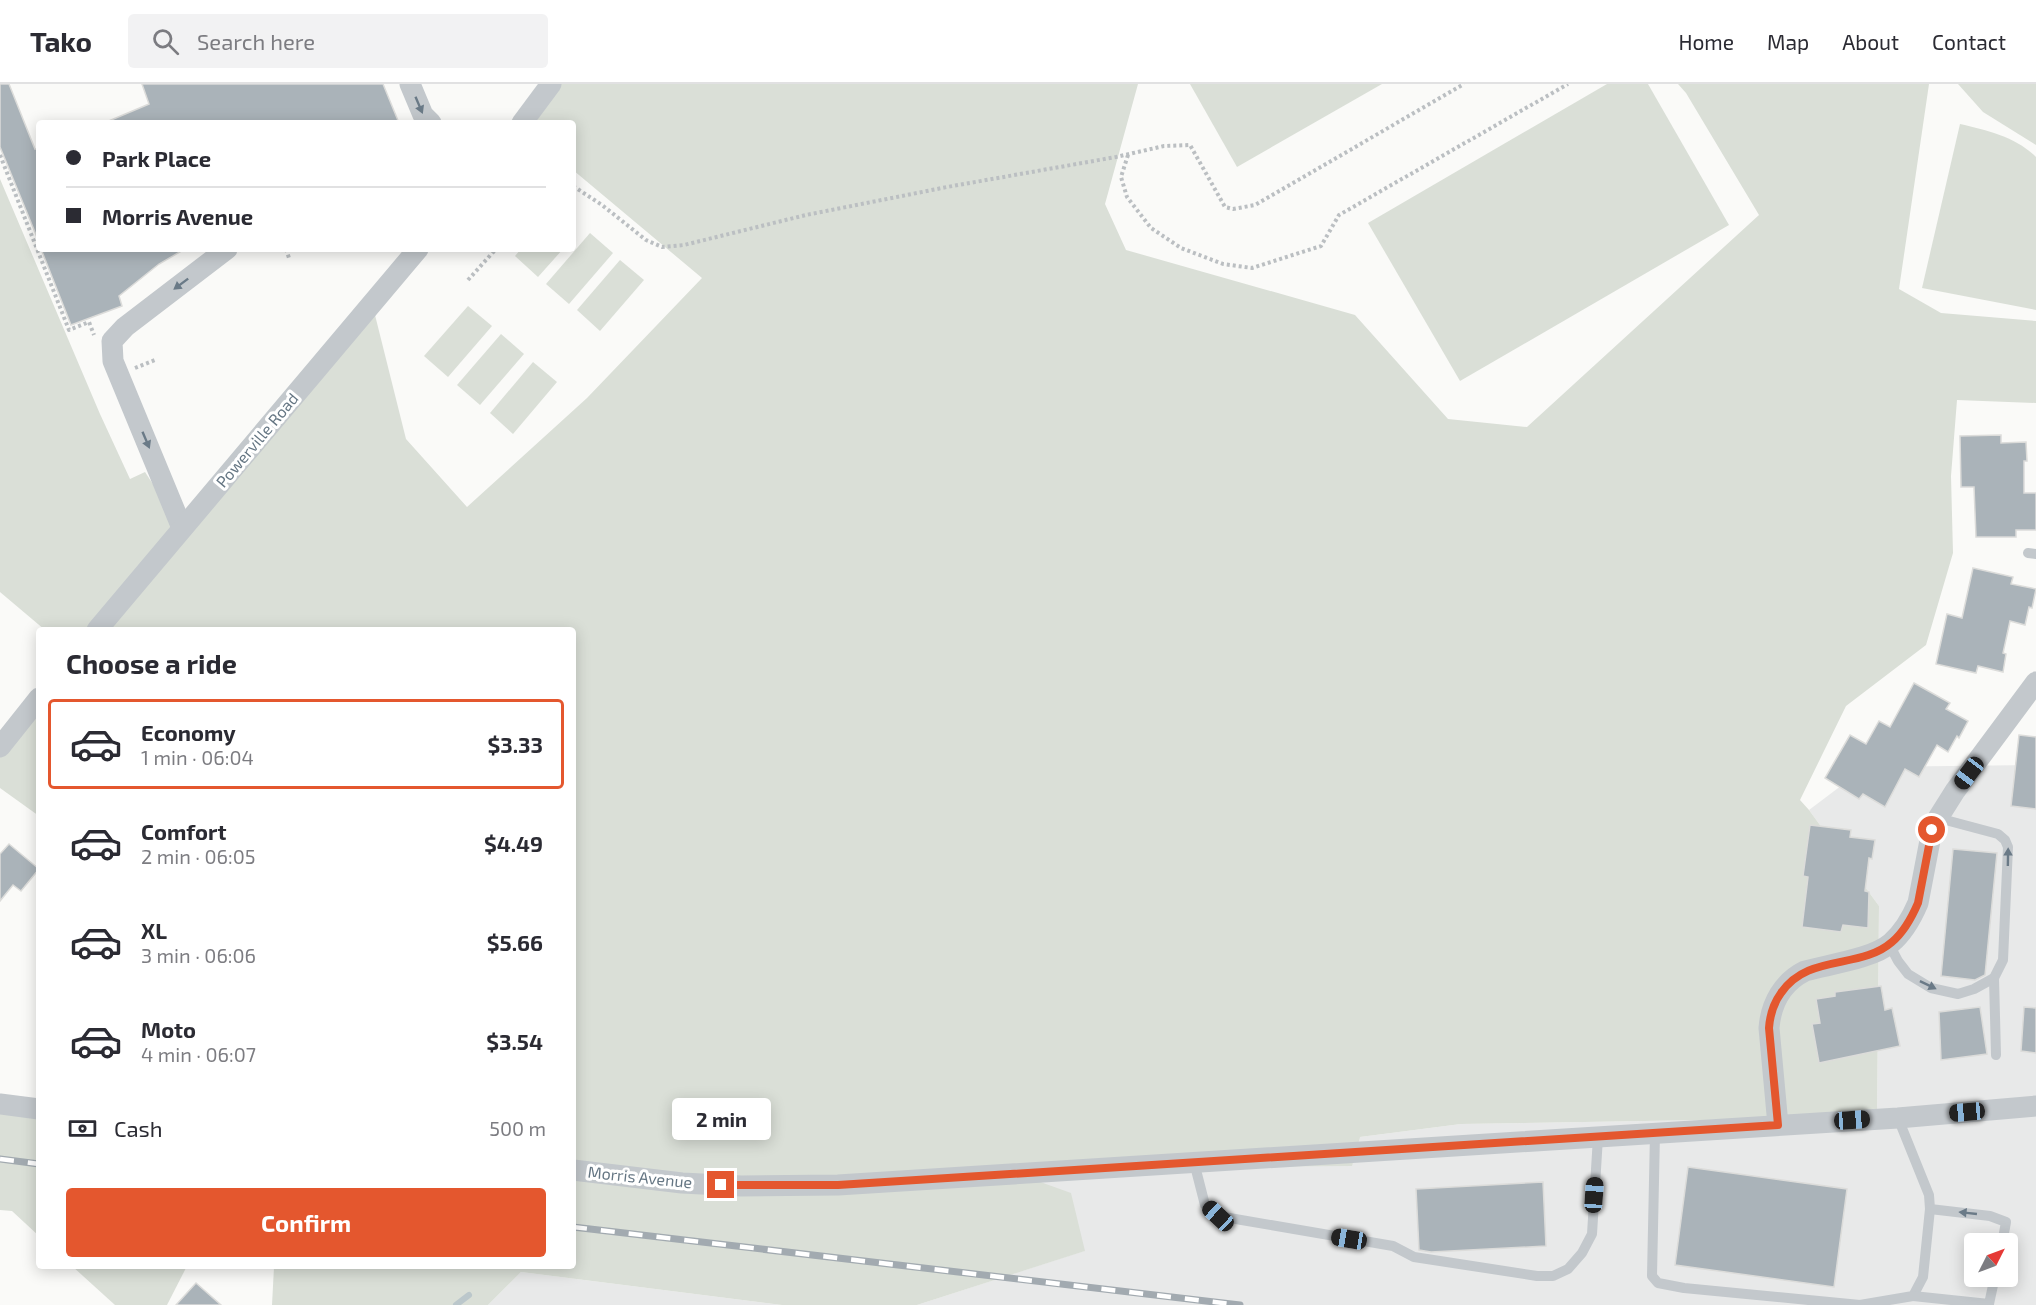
<!DOCTYPE html>
<html lang="en">
<head>
<meta charset="utf-8">
<style>
	body { margin:0; font-family:"Exo 2",sans-serif; background:#f2f2f3; color:#2b2b33; height:100vh; display:flex; flex-direction:column; font-size:22px; white-space:nowrap }
	* { box-sizing:border-box; margin:0 }
	p { font-size:20px; color:#7c7c81 }
	.icon { flex:none; width:33px; height:33px; fill:none; stroke:currentColor; stroke-width:2; stroke-linecap:round; stroke-linejoin:round }
	.map { position:relative; flex:1; overflow:hidden }
	.sheet { position:absolute; left:36px; top:543px; width:540px; height:642px; display:flex; flex-direction:column; background:#fff; border-radius:6px; box-shadow:0 3px 15px #0003 }
	.sheet>* { flex:none }
	.hud { position:absolute; left:36px; top:36px; width:540px; height:132px; border-radius:6px; box-shadow:0 3px 15px #0003; display:grid; align-content:center; height:132px; padding:0 30px; background:#fff }
	.needle { width:39px; rotate:48deg }
	.tools { position:absolute; left:1964px; top:1149px; display:grid; gap:12px }
	.tools a { display:grid; place-items:center; width:54px; height:54px; border-radius:6px; background:#fff; box-shadow:0 3px 15px #0003; font-size:30px }
	.end { position:absolute; width:27px; height:27px; margin:-14px; border:8px solid #e4572e; background:#fff; box-shadow:0 0 0 3px #fff }
	.from { border-radius:50% }
	.bubble { position:absolute; height:42px; border-radius:6px; background:#fff; box-shadow:0 3px 15px #0003; font-size:20px; font-weight:700; line-height:42px; text-align:center }
	.car { position:absolute; width:18px; height:36px; margin:-18px -9px; border-radius:8px; box-shadow:0 0 4px 2px #0007; background:linear-gradient(#222 24%,#8ab4d8 0 40%,#222 0 76%,#8ab4d8 0 86%,#222 0) }
	.hud b { display:flex; align-items:center; gap:21px; height:57px; font-size:22px }
	.hud b+b { border-top:2px solid #e1e1e2 }
	.hud i { width:15px; height:15px; background:#2b2b33 }
	ul { padding:0; list-style:none }
	li { display:flex; align-items:center; gap:18px; height:90px; margin:0 12px 9px; padding:0 18px; border:3px solid transparent; border-radius:6px }
	li div { flex:1 }
	li b { display:block; font-size:22px }
	li em { font-style:normal; font-weight:700 }
	li.on { border-color:#e4572e }
	li>.icon { width:54px; height:54px; stroke-width:1.5 }
	h2 { padding:0 30px; font-size:27px; line-height:72px }
	.pay { display:flex; align-items:center; gap:15px; height:66px; padding:0 30px; font-size:22px }
	.pay p { margin-inline-start:auto }
	.primary-button { display:flex; gap:12px; margin-top:auto; padding:12px 30px }
	.primary-button a { flex:1; height:69px; border-radius:6px; background:#e4572e; color:#fff; font-size:24px; font-weight:700; line-height:69px; text-align:center }
	header { display:flex; align-items:center; gap:36px; box-sizing:border-box; height:84px; padding:0 30px; background:#fff; border-bottom:2px solid #e1e1e2 }
	header strong { font-size:28px }
	nav { display:flex; gap:33px; margin-inline-start:auto; font-size:21px }
	.search { width:420px; height:54px; background:#f2f2f3; display:flex; align-items:center; gap:15px; box-sizing:border-box; padding:0 21px; border-radius:6px; color:#7c7c81; font-size:22px }
	.map>svg:first-child { display:block }
</style>
</head>
<body>
<header>
<strong>Tako</strong>
<div class="search"><svg class="icon" aria-label="search" viewBox="0 0 24 24"><circle cx="10" cy="10" r="6"/><path d="M15 15l6 6"/></svg>Search here</div>
<nav><a>Home</a><a>Map</a><a>About</a><a>Contact</a></nav>
</header>
<div class="map">
<svg width="2036" height="1221" viewBox="0 0 2036 1221">
	<rect width="100%" height="100%" fill="#fafaf8"/>
	<g fill="#e8e9e9" fill-rule="evenodd">
		<path d="M2036,681V1221H917L1084,1167L998,1084L1360,1053L1461,1040L1877,1033L1879,822L1809,726L1866,683ZM1974,1160H2007V1192H1974Z"/>
		<path d="M521,1188L782,1221H488Z"/>
	</g>
	<g fill="#dadfd7">
		<path d="M560,0H1138L1105,120L1126,166L1355,231L1448,335L1527,343L1759,131L1686,9L1678,0H1929L1899,205L1941,229L2036,237V319L1957,316L1951,392L1953,469L1926,561L1846,622L1800,716L1809,726L1879,822L1877,1033L1461,1040L1360,1053L1352,1082L1001,1084L1071,1109L1085,1167L917,1221H782L521,1188L488,1221H272L274,1183L266,1182H573V546H45L0,508V95L100,330L130,395L145,388L182,444L375,231L406,355L467,423L587,314L702,194L573,86V39H535Z"/>
		<path d="M1190,0H1382L1237,83Z"/>
		<path d="M1607,0H1648L1729,141L1460,297L1368,139Z"/>
		<path d="M1958,0H2036V61L1983,28Z"/>
		<path d="M1960,40C1986,46 2016,53 2036,73V226L1922,204Z"/>
		<path d="M590,149L613,169L569,220L546,200Z"/>
		<path d="M521,165H563L538,193L515,172Z"/>
		<path d="M620,176L644,196L600,247L577,226Z"/>
		<path d="M468,222L492,242L448,293L424,272Z"/>
		<path d="M501,250L524,270L480,321L457,301Z"/>
		<path d="M533,278L557,298L513,350L490,329Z"/>
		<path d="M39,612V732L0,704V658Z"/>
		<path d="M0,1023L39,1027V1152L12,1127L0,1126Z"/>
		<path d="M72,1182H187L167,1221H115Z"/>
	</g>
	<g fill="none" stroke-linecap="round" stroke-linejoin="round">
		<path stroke="#bbc7cb" stroke-width="6" d="M456,1221L469,1211"/>
	</g>
	<g fill="#aab3b9" stroke="#dcdcda" stroke-width="1.5">
		<path d="M0,0H9L35,65L39,64V158L0,63Z"/>
		<path d="M142,0H383L399,39H104L149,20Z"/>
		<path d="M41,165H185L159,180L119,212L122,222L71,241Z"/>
		<path d="M2001,351V359L2026,358L2027,377H2024V409H2036V446H2016V453H1976L1974,403H1961L1960,352Z"/>
		<path d="M1973,484L2013,493L2011,500L2036,505L2032,524L2029,523L2025,541L2010,537L2003,569L2006,570L2003,588L1978,582L1976,589L1936,580L1947,530L1962,534Z"/>
		<path d="M1914,599L1950,619L1946,625L1968,637L1959,654L1957,652L1948,668L1937,661L1919,693L1905,685L1885,723L1863,710L1859,715L1825,694L1850,651L1866,660L1879,637L1890,643Z"/>
		<path d="M2019,651L2036,653V725L2011,722Z"/>
		<path d="M1810,741L1851,746L1850,753L1875,756L1872,775L1869,774L1865,807L1869,808L1868,844L1843,841L1841,848L1802,843L1808,793L1803,792Z"/>
		<path d="M9,760L39,785L21,807L13,801L0,817V770Z"/>
		<path d="M1953,765L1997,769L1985,891L1975,896L1941,892Z"/>
		<path d="M1881,902L1885,926L1892,924L1900,962L1819,979L1812,940L1820,939L1816,915L1835,912V908Z"/>
		<path d="M1980,923L1987,970L1941,976L1939,928Z"/>
		<path d="M2024,923L2036,924V969L2021,967Z"/>
		<path d="M1688,1083L1847,1105L1834,1203L1675,1181Z"/>
		<path d="M1543,1098L1546,1162L1431,1168L1419,1166L1416,1105Z"/>
		<path d="M196,1199L221,1221H176Z"/>
	</g>
	<g fill="none" stroke-linecap="round" stroke-linejoin="round">
		<g stroke="#bbbfc2" stroke-width="4" stroke-dasharray="3 3" stroke-linecap="butt">
			<path d="M0,71L69,246L89,238L94,251"/>
			<path d="M1128,71L1121,93L1127,113L1151,144L1181,164L1223,180L1252,184L1321,162L1339,131L1568,0"/>
			<path d="M573,102L602,121L646,156L662,163L684,161L806,131L947,103L1116,73L1164,62L1190,61L1225,123L1233,125L1255,121L1464,0"/>
			<path d="M286,165L289,174"/>
			<path d="M468,196L496,165"/>
			<path d="M135,284L155,276"/>
		</g>
		<g stroke="#c3c8cc" stroke-width="10">
			<path d="M2028,469L2036,470"/>
			<path d="M1889,860L1898,877L1908,890L1931,904L1958,910L1974,905L1994,894L2003,876L2008,763L2005,756L1998,750L1938,734"/>
			<path d="M1994,894L1996,971"/>
			<path d="M1655,1049L1652,1192L1658,1199L1684,1204L1860,1221L1913,1212L1923,1193L1930,1125L1929,1111L1898,1034"/>
			<path d="M1194,1078L1205,1121L1218,1132L1393,1162L1414,1173L1537,1192H1553L1568,1185L1582,1169L1592,1150L1598,1053"/>
			<path d="M1930,1125L1990,1132L2006,1138L2002,1160"/>
			<path d="M1913,1212L1989,1220L1995,1192"/>
		</g>
		<g stroke="#c3c8cc" stroke-width="21">
			<path d="M410,0L423,31L431,39"/>
			<path d="M522,39L551,0"/>
			<path d="M182,444L113,277L112,257L125,243L227,165"/>
			<path d="M97,546L418,165"/>
			<path d="M0,663L39,614"/>
			<path d="M0,1020L39,1025"/>
			<path d="M1778,1041L1769,944C1771,919 1783,898 1805,887C1830,880 1872,875 1891,859C1903,849 1912,833 1918,819L1932,746L1938,734L1955,707L2036,598"/>
			<path d="M573,1086L682,1099L741,1102L838,1101L1898,1034L2036,1022"/>
		</g>
		<g stroke="#a2aab0" stroke-width="7">
			<g id="rail">
				<path d="M0,1075L39,1080"/>
				<path d="M573,1143L1240,1221"/>
			</g>
		</g>
		<use href="#rail" stroke="#fff" stroke-width="4.5" stroke-dasharray="14" stroke-linecap="butt"/>
	</g>
	<defs><path id="oneway-solid" d="M-6-.8H1V-3.2L6.5 0L1 3.2V.8H-6Z" transform="scale(1.5)"/></defs>
	<g fill="#6a7a87">
		<use href="#oneway-solid" transform="translate(419 21) rotate(67)"/>
		<use href="#oneway-solid" transform="translate(181 200) rotate(143)"/>
		<use href="#oneway-solid" transform="translate(146 356) rotate(67)"/>
		<use href="#oneway-solid" transform="translate(2008 773) rotate(-89)"/>
		<use href="#oneway-solid" transform="translate(1928 901) rotate(26)"/>
		<use href="#oneway-solid" transform="translate(1968 1129) rotate(-174)"/>
	</g>
	<g fill="none" stroke-linecap="round" stroke-linejoin="round">
		<path stroke="#e4572e" stroke-width="8" d="M721,1101H838L1778,1041L1769,944C1770,930 1773,920 1781,909C1808,869 1860,886 1892,858C1904,848 1912,833 1918,819L1932,746"/>
	</g>
	<g text-anchor="middle" stroke-width="6" stroke-linejoin="round" paint-order="stroke">
		<g font-size="16" fill="#657683" stroke="#fff">
			<text transform="translate(257 356) rotate(-50)" y="6">Powerville Road</text>
			<text transform="translate(640 1093) rotate(6)" y="6">Morris Avenue</text>
		</g>
	</g>
</svg>
<div class="tools">
<a><svg class="needle" viewBox="-14 -14 28 28"><path d="M0-13l5 13h-10z" fill="#e53935"/><path d="M0 13l5-13h-10z" fill="#7c7c81"/></svg></a>
</div>
<i class="end from" style="left:1932px;top:746px"></i>
<i class="end" style="left:721px;top:1101px"></i>
<div class="bubble" style="left:672px;top:1014px;width:99px">2 min</div>
<i class="car" style="left:1969px;top:689px;rotate:217deg"></i>
<i class="car" style="left:1967px;top:1028px;rotate:265deg"></i>
<i class="car" style="left:1852px;top:1036px;rotate:86deg"></i>
<i class="car" style="left:1594px;top:1111px;rotate:4deg"></i>
<i class="car" style="left:1218px;top:1132px;rotate:313deg"></i>
<i class="car" style="left:1349px;top:1155px;rotate:279deg"></i>
<div class="hud">
<b><i class="from"></i>Park Place</b>
<b><i></i>Morris Avenue</b>
</div>
<section class="sheet">
<h2>Choose a ride</h2>
<ul>
<li class="on"><svg class="icon" aria-label="car" viewBox="0 0 24 24"><path d="M5 17H2v-5l4-1 3-4h7l3 4 3 1v5h-3M9 17h6M6 11h13"/><circle cx="7" cy="17" r="2"/><circle cx="17" cy="17" r="2"/></svg><div><b>Economy</b><p>1 min · 06:04</p></div><em>$3.33</em></li>
<li><svg class="icon" aria-label="car" viewBox="0 0 24 24"><path d="M5 17H2v-5l4-1 3-4h7l3 4 3 1v5h-3M9 17h6M6 11h13"/><circle cx="7" cy="17" r="2"/><circle cx="17" cy="17" r="2"/></svg><div><b>Comfort</b><p>2 min · 06:05</p></div><em>$4.49</em></li>
<li><svg class="icon" aria-label="car" viewBox="0 0 24 24"><path d="M5 17H2v-5l4-1 3-4h7l3 4 3 1v5h-3M9 17h6M6 11h13"/><circle cx="7" cy="17" r="2"/><circle cx="17" cy="17" r="2"/></svg><div><b>XL</b><p>3 min · 06:06</p></div><em>$5.66</em></li>
<li><svg class="icon" aria-label="car" viewBox="0 0 24 24"><path d="M5 17H2v-5l4-1 3-4h7l3 4 3 1v5h-3M9 17h6M6 11h13"/><circle cx="7" cy="17" r="2"/><circle cx="17" cy="17" r="2"/></svg><div><b>Moto</b><p>4 min · 06:07</p></div><em>$3.54</em></li>
</ul>
<div class="pay"><svg class="icon" aria-label="cash" viewBox="0 0 24 24"><path d="M3 7h18v10H3z"/><circle cx="12" cy="12" r="2"/></svg>Cash<p>500 m</p></div>
<div class="primary-button"><a>Confirm</a></div>
</section>
</div>
</body>
</html>
